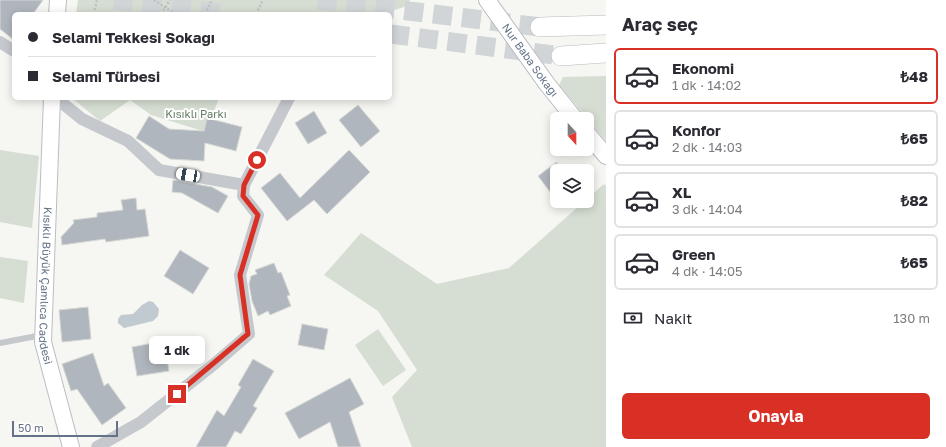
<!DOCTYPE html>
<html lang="tr">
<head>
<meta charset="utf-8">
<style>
	body { margin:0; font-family:"Golos Text",sans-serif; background:#f7f7f7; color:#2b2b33; height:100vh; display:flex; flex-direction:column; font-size:15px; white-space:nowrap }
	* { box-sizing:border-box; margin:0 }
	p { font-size:13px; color:#7c7c81 }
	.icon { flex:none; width:22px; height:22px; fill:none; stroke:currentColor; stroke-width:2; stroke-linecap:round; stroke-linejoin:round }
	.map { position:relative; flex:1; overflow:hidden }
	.panel { display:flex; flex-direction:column; background:#fff; width:340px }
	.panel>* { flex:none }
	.top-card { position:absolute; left:12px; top:12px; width:380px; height:88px; border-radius:6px; box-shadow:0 2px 10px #0003; display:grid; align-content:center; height:88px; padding:0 16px; background:#fff }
	.needle { width:26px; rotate:159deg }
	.buttons { position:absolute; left:550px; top:112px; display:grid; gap:8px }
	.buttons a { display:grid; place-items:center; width:44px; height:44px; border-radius:6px; background:#fff; box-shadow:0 2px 10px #0003; font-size:20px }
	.scale { position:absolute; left:12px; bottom:10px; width:106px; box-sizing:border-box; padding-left:4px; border:2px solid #637286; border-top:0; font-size:11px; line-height:14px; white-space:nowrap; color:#637286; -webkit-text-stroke:3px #fff; paint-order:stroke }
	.end { position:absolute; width:18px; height:18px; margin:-9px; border:5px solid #d93025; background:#fff; box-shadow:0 0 0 2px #fff }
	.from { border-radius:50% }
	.bubble { position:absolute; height:28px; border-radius:6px; background:#fff; box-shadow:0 2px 10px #0003; font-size:13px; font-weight:700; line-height:28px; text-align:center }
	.car { position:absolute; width:12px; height:24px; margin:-12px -6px; border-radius:5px; box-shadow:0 0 3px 1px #0007; background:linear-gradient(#fff 24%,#345 0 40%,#fff 0 76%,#345 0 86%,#fff 0) }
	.top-card b { display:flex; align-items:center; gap:14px; height:38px; font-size:15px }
	.top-card b+b { border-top:1px solid #e1e1e2 }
	.top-card i { width:10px; height:10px; background:#2b2b33 }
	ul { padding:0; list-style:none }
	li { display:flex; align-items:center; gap:12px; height:56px; margin:0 8px 6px; padding:0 8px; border:2px solid #e1e1e2; border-radius:6px }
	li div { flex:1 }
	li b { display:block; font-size:15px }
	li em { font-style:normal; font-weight:700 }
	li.on { border-color:#d93025 }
	li>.icon { width:36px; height:36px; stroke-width:1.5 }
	h2 { padding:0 16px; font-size:18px; line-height:48px }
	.pay { display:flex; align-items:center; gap:10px; height:44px; padding:0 16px; font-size:15px }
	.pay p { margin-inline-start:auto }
	.cta { display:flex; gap:8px; margin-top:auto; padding:8px 16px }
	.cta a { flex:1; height:46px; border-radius:6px; background:#d93025; color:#fff; font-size:16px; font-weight:700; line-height:46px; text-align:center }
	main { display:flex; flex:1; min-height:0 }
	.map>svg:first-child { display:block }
</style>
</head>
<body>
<main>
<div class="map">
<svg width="606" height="447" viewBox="0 0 606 447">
	<rect width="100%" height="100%" fill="#f6f6f2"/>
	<g fill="#d6ded3">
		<path d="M78,0H410L407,6L383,14H76Z"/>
		<path d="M606,76V141L559,85L563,77Z"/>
		<path d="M72,98H219L206,132L151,115L130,100L100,121Z"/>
		<path d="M0,150L39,156L32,228L0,222Z"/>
		<path d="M604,184L606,186V447H412L392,397L417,370L378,311L324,275L361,233L437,284L509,268Z"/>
		<path d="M0,257L28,261L24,303L0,298Z"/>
		<path d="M378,329L406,370L383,386L355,345Z"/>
	</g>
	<path fill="#c1cad0" d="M149,301L153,302L159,309L158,316L153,321L124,328L118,323V319L121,315L133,314L142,305Z"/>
	<g fill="#b0b6bd" stroke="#d7d8d5">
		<path d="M0,0H43L33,14H14V40L0,29Z"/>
		<path d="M358,105L380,131L361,147L339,120Z"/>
		<path d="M314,111L327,133L308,144L295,123Z"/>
		<path d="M149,116L169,129L204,131L207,118L242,127L236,151L205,143L204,161L170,159L136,138Z"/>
		<path d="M349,150L370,172L327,214L314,200L287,221L261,188L280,173L300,198Z"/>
		<path d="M557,162V201L538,176Z"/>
		<path d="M173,180L212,187L228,196L218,213L182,193L172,192Z"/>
		<path d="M136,198L137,210L145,209L149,236L106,242L105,239L62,245L61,237L74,223L73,220L97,217V213L123,210L121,200Z"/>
		<path d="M180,250L209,268L193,294L164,276Z"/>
		<path d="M274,263L278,273L281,272L290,295L287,296L291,306L270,315L268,311L258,316L252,301L249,284L251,276L257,274L255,270Z"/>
		<path d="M88,307L91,339L62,342L59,310Z"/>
		<path d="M302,324L328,329L324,350L298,345Z"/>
		<path d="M164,341L169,371L137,376L132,347Z"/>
		<path d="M93,353L104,386L108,383L126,408L102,425L77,389L71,391L62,364Z"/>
		<path d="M253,359L274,371L253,406L257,408L241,434L235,431L226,447H196L217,410L224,416L241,387L238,385Z"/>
		<path d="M350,378L364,404L349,412L361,447H338L330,422L299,439L285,413Z"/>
	</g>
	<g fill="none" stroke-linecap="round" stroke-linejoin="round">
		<g stroke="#d1d5d7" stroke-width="19" stroke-dasharray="19 10" stroke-linecap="butt">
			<path d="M114,0L227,14"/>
			<path d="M318,0L540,27"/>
			<path d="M390,34L561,56"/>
		</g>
		<g stroke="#babdc3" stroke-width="18">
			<g id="secondary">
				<path id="s1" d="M487,0L547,84L575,119"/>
				<path d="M57,14L58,0"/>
				<path id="s2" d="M52,98L43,342L71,447"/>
				<path d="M587,133L606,156"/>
			</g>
		</g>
		<g stroke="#b7babe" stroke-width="20">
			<g id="trunk">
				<path d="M540,27L606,25"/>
				<path d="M561,56L606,53"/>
			</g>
		</g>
		<g stroke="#bfc0c3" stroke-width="2.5" stroke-dasharray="2 2" stroke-linecap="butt">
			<path d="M154,0L175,14"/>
			<path d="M94,14L97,0"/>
			<path d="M161,14L170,0"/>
			<path d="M205,14L212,0"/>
			<path d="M256,14L263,0"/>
			<path d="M130,100V98"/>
		</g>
		<path stroke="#c5c8cc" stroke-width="6" d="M0,343L42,335"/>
		<g stroke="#c5c8cc" stroke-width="12">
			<path d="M0,42L14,51"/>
			<path d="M56,98L82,119L128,141L159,170L244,185L289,98"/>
			<path d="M97,447L141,422L213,365L249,334L240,275L258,215L243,196L244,185"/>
		</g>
		<use href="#secondary" stroke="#fff" stroke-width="16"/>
		<use href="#trunk" stroke="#fff" stroke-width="19"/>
	</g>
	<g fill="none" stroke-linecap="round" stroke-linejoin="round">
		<path stroke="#d93025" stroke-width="5" d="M177,394L248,334L240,275L258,215L243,196L244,185L257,160"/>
	</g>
	<g text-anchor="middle" stroke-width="4" stroke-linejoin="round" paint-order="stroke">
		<g font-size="11" fill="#637286" stroke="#fff">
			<text dy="4" stroke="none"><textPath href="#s1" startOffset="74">Nur Baba Sokağı</textPath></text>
			<text dy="4" stroke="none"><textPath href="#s2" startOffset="188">Kısıklı Büyük Çamlıca Caddesi</textPath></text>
		</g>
		<g font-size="11" fill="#647c62" stroke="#fff">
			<text x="196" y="118">Kısıklı Parkı</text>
		</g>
	</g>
</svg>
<div class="buttons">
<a><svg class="needle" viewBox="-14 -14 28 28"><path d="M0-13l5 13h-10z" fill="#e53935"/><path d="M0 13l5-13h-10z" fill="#7c7c81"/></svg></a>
<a><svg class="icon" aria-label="layers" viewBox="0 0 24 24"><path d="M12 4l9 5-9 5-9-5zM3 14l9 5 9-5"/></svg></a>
</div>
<div class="scale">50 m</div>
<i class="end from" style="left:257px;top:160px"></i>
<i class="end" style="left:177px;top:394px"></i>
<div class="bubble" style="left:149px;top:336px;width:56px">1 dk</div>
<i class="car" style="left:188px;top:175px;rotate:280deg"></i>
<div class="top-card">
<b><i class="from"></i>Selami Tekkesi Sokağı</b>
<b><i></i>Selami Türbesi</b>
</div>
</div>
<section class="panel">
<h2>Araç seç</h2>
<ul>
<li class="on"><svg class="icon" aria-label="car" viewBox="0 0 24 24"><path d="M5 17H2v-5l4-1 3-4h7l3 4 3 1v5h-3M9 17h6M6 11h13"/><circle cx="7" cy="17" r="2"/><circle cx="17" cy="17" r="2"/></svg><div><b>Ekonomi</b><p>1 dk · 14:02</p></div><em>₺48</em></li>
<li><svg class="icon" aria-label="car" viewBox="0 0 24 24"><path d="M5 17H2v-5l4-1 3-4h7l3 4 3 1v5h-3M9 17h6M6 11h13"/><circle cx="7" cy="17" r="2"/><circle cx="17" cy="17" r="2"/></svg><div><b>Konfor</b><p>2 dk · 14:03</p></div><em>₺65</em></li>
<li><svg class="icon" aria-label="car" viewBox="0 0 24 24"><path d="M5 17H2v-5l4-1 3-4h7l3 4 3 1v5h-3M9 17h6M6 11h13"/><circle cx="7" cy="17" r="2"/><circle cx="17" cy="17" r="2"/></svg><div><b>XL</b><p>3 dk · 14:04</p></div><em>₺82</em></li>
<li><svg class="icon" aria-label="car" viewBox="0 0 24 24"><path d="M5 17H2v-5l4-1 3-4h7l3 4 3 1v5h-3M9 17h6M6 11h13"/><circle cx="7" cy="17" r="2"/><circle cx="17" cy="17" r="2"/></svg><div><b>Green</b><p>4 dk · 14:05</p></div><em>₺65</em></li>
</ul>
<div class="pay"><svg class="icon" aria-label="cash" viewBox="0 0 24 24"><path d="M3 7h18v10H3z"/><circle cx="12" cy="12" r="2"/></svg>Nakit<p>130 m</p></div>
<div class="cta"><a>Onayla</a></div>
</section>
</main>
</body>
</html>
